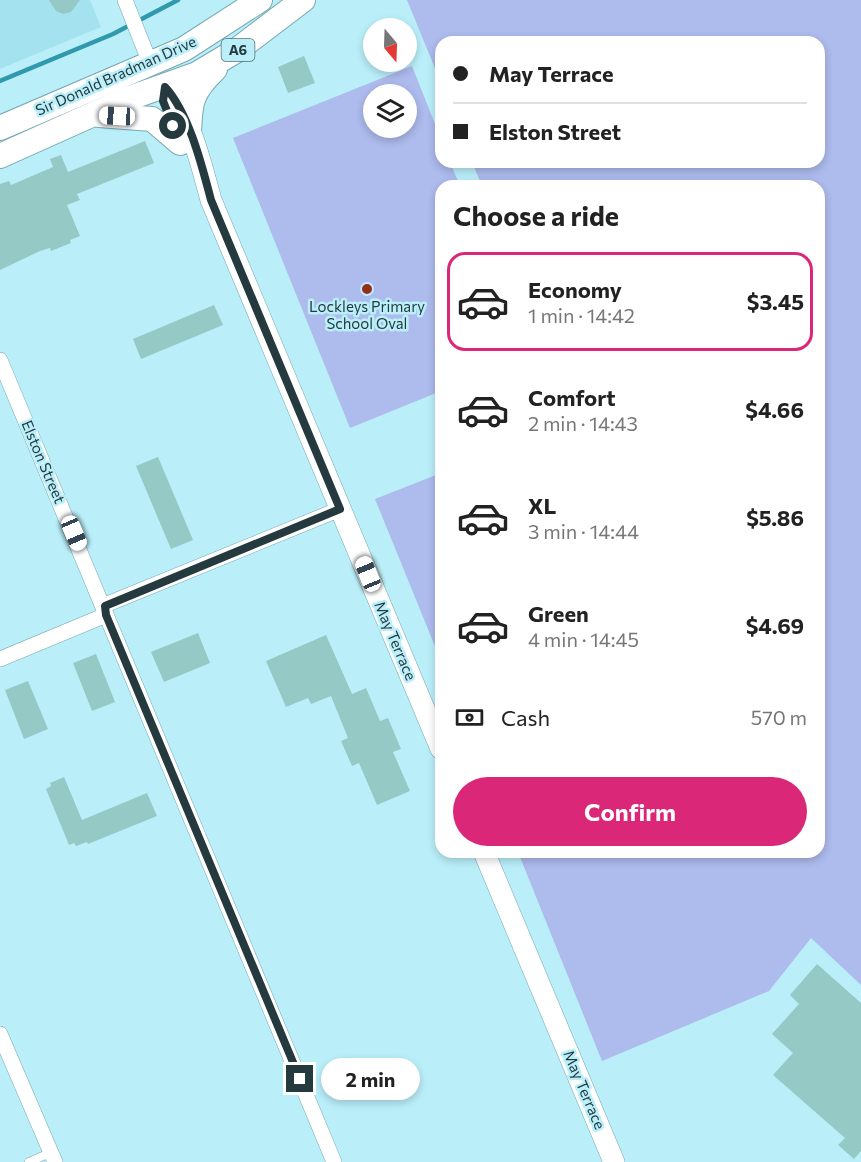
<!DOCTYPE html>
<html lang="en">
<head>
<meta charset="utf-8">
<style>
	body { margin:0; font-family:Commissioner,sans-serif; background:#f2f2f2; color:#222; height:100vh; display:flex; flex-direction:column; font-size:22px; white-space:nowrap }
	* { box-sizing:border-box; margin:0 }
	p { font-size:20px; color:#767676 }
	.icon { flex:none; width:33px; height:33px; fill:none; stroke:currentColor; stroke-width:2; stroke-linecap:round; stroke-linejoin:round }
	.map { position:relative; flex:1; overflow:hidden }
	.side { position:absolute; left:435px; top:180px; width:390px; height:678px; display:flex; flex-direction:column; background:#fff; border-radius:18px; box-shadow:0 3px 9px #0003 }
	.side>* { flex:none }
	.banner { position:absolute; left:435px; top:36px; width:390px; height:132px; border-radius:18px; box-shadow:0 3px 9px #0003; display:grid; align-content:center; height:132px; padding:0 18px; background:#fff }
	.needle { width:39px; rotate:161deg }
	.controls { position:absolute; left:363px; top:18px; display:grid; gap:12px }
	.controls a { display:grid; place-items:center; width:54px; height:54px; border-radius:50%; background:#fff; box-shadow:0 3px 9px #0003; font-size:30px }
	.end { position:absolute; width:27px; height:27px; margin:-14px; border:8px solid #253a3f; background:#fff; box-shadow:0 0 0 3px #fff }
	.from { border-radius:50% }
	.bubble { position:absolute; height:42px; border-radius:21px; background:#fff; box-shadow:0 3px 9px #0003; font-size:20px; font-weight:700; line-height:42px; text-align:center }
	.car { position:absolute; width:18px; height:36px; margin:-18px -9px; border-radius:8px; box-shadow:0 0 4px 2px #0007; background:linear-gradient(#fff 24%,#345 0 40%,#fff 0 76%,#345 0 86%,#fff 0) }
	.banner b { display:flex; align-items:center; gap:21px; height:57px; font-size:22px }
	.banner b+b { border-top:2px solid #e0e0e0 }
	.banner i { width:15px; height:15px; background:#222 }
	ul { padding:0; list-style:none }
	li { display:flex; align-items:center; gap:18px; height:99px; margin:0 12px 9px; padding:0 6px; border:3px solid transparent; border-radius:18px }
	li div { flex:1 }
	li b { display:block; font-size:22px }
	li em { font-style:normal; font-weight:700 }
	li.current { border-color:#db2777 }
	li>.icon { width:54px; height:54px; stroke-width:1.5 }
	h2 { padding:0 18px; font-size:27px; line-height:72px }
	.pay { display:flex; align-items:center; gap:15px; height:66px; padding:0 18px; font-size:22px }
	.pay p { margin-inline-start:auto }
	.cta { display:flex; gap:12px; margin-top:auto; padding:12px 18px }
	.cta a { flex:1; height:69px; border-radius:36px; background:#db2777; color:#fff; font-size:24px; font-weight:700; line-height:69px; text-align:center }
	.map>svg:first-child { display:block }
</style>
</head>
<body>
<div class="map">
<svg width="861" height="1162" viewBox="0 0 861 1162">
	<rect width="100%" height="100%" fill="#baeffa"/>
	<path fill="#a5e2ef" d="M0,0H90L101,27L0,69Z"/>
	<g fill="#adbbed" fill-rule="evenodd">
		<path d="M407,0H861V985L811,938L769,991L602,1061L518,852H819V186H482L472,162H819V42H441V83Z"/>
		<path d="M412,66L441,139V162H450L460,186H441V391L350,428L233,138ZM374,94H406V128H374Z"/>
		<path d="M441,473V661L375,499Z"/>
	</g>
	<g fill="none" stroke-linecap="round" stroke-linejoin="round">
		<path stroke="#3099ac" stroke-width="4.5" d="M0,81L113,34L178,0"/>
	</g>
	<g fill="#94c9c6">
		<path d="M49,0H80L71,12L63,14L56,11Z"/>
		<path d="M304,56L315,83L288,93L278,67Z"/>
		<path d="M145,141L154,163L77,194L80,200L67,205L80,236L70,240L71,243L51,251L50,248L40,251L0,270V184L9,181L11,185L53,167L50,159L61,155L68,172Z"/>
		<path d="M214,305L223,325L141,359L133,339Z"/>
		<path d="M158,457L193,540L171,549L136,466Z"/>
		<path d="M198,633L210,663L164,682L151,652Z"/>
		<path d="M326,635L352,694L366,688L380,721L388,718L401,749L393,752L410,791L377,805L359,763L352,766L341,741L348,738L331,696L311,704L308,698L286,707L266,661Z"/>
		<path d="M96,654L115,702L92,711L73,663Z"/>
		<path d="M28,681L48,729L24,739L5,690Z"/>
		<path d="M64,777L82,820L147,793L157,816L88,844L87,842L76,846L74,843L69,845L46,789L51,786L50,783Z"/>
		<path d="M817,964L861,1003V1151L854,1159L838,1145L845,1138L773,1075L793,1053L772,1034L799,1004L790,995Z"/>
	</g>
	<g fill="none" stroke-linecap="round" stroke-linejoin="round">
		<g stroke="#75a8b2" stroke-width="9">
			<path id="lane" d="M29,1162L50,1153"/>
		</g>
		<g stroke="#75a8b2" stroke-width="16">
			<g id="street">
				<path d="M125,0L150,63"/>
				<path d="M0,360L334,1162"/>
				<path d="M105,605L340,509"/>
				<path d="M0,659L106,615"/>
				<path d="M0,1034L55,1162"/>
			</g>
		</g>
		<g stroke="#75a8b2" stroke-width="22">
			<g id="secondary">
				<path d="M165,87C189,112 202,167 211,200L441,749"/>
				<path d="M484,852L614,1162"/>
			</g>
		</g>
		<g stroke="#75a8b2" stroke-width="26">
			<g id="primary">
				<path d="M99,115L152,119L180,143"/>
				<path d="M0,128L184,49L260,0"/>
				<path d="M189,134C190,102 191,92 215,69"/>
				<path d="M0,156L127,99L197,74L237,50L303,0"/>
			</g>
		</g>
		<use href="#lane" stroke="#fff" stroke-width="8"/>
		<use href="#street" stroke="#fff" stroke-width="15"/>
		<use href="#secondary" stroke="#fff" stroke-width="21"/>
		<use href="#primary" stroke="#fff" stroke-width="24"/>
	</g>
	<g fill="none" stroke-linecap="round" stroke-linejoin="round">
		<path stroke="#253a3f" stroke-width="8" d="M173,126L163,101L165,87C189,113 202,166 211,200L340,509L105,606L106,615L300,1079"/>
	</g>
	<circle fill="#972e1c" stroke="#baeffa" stroke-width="2" cx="367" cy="289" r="6"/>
	<g text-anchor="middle" stroke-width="5" stroke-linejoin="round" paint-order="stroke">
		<rect fill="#baeffa" stroke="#527077" stroke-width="1.5" x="221.5" y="39" width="33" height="22" rx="4.5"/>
		<g font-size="14" font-weight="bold" fill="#253a3f">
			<text x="238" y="55">A6</text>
		</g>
		<g font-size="15" fill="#253a3f" stroke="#baeffa">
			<text transform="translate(116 76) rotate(-24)" y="5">Sir Donald Bradman Drive</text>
			<text transform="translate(43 462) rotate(67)" y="5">Elston Street</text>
			<text transform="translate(395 641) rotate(67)" y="5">May Terrace</text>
			<text transform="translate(584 1090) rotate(67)" y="5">May Terrace</text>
		</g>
		<g font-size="15" fill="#253a3f" stroke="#baeffa">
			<text x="367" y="312">Lockleys Primary<tspan x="367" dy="17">School Oval</tspan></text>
		</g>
	</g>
</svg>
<div class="controls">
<a><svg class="needle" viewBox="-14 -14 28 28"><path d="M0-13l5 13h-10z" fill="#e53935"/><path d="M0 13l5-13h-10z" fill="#767676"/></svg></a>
<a><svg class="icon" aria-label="layers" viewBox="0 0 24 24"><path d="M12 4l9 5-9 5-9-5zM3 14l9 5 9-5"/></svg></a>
</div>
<i class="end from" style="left:173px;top:126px"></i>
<i class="end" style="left:300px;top:1079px"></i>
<div class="bubble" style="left:321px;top:1058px;width:99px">2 min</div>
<i class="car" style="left:117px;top:116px;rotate:273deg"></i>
<i class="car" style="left:74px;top:533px;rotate:157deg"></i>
<i class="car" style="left:368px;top:574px;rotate:338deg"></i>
<div class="banner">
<b><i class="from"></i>May Terrace</b>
<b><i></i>Elston Street</b>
</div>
<section class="side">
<h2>Choose a ride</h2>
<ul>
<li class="current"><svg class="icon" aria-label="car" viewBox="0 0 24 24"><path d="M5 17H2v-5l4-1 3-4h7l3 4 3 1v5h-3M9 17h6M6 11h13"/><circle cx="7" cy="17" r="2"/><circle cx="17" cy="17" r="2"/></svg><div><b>Economy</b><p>1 min · 14:42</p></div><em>$3.45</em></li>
<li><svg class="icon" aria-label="car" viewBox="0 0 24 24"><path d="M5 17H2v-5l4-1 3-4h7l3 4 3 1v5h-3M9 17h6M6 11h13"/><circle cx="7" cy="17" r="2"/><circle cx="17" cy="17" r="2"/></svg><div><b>Comfort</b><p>2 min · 14:43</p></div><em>$4.66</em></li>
<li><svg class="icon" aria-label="car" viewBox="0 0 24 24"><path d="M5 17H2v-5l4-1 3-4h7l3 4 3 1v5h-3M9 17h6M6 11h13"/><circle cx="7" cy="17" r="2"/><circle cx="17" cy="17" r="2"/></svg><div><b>XL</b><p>3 min · 14:44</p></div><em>$5.86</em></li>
<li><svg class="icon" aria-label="car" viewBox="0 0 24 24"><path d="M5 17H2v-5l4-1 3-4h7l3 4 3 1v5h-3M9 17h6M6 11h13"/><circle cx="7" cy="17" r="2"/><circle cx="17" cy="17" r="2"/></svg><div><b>Green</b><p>4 min · 14:45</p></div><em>$4.69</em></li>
</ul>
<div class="pay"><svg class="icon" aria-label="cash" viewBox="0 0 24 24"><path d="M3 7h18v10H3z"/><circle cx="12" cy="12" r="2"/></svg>Cash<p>570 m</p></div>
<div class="cta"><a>Confirm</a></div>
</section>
</div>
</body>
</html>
